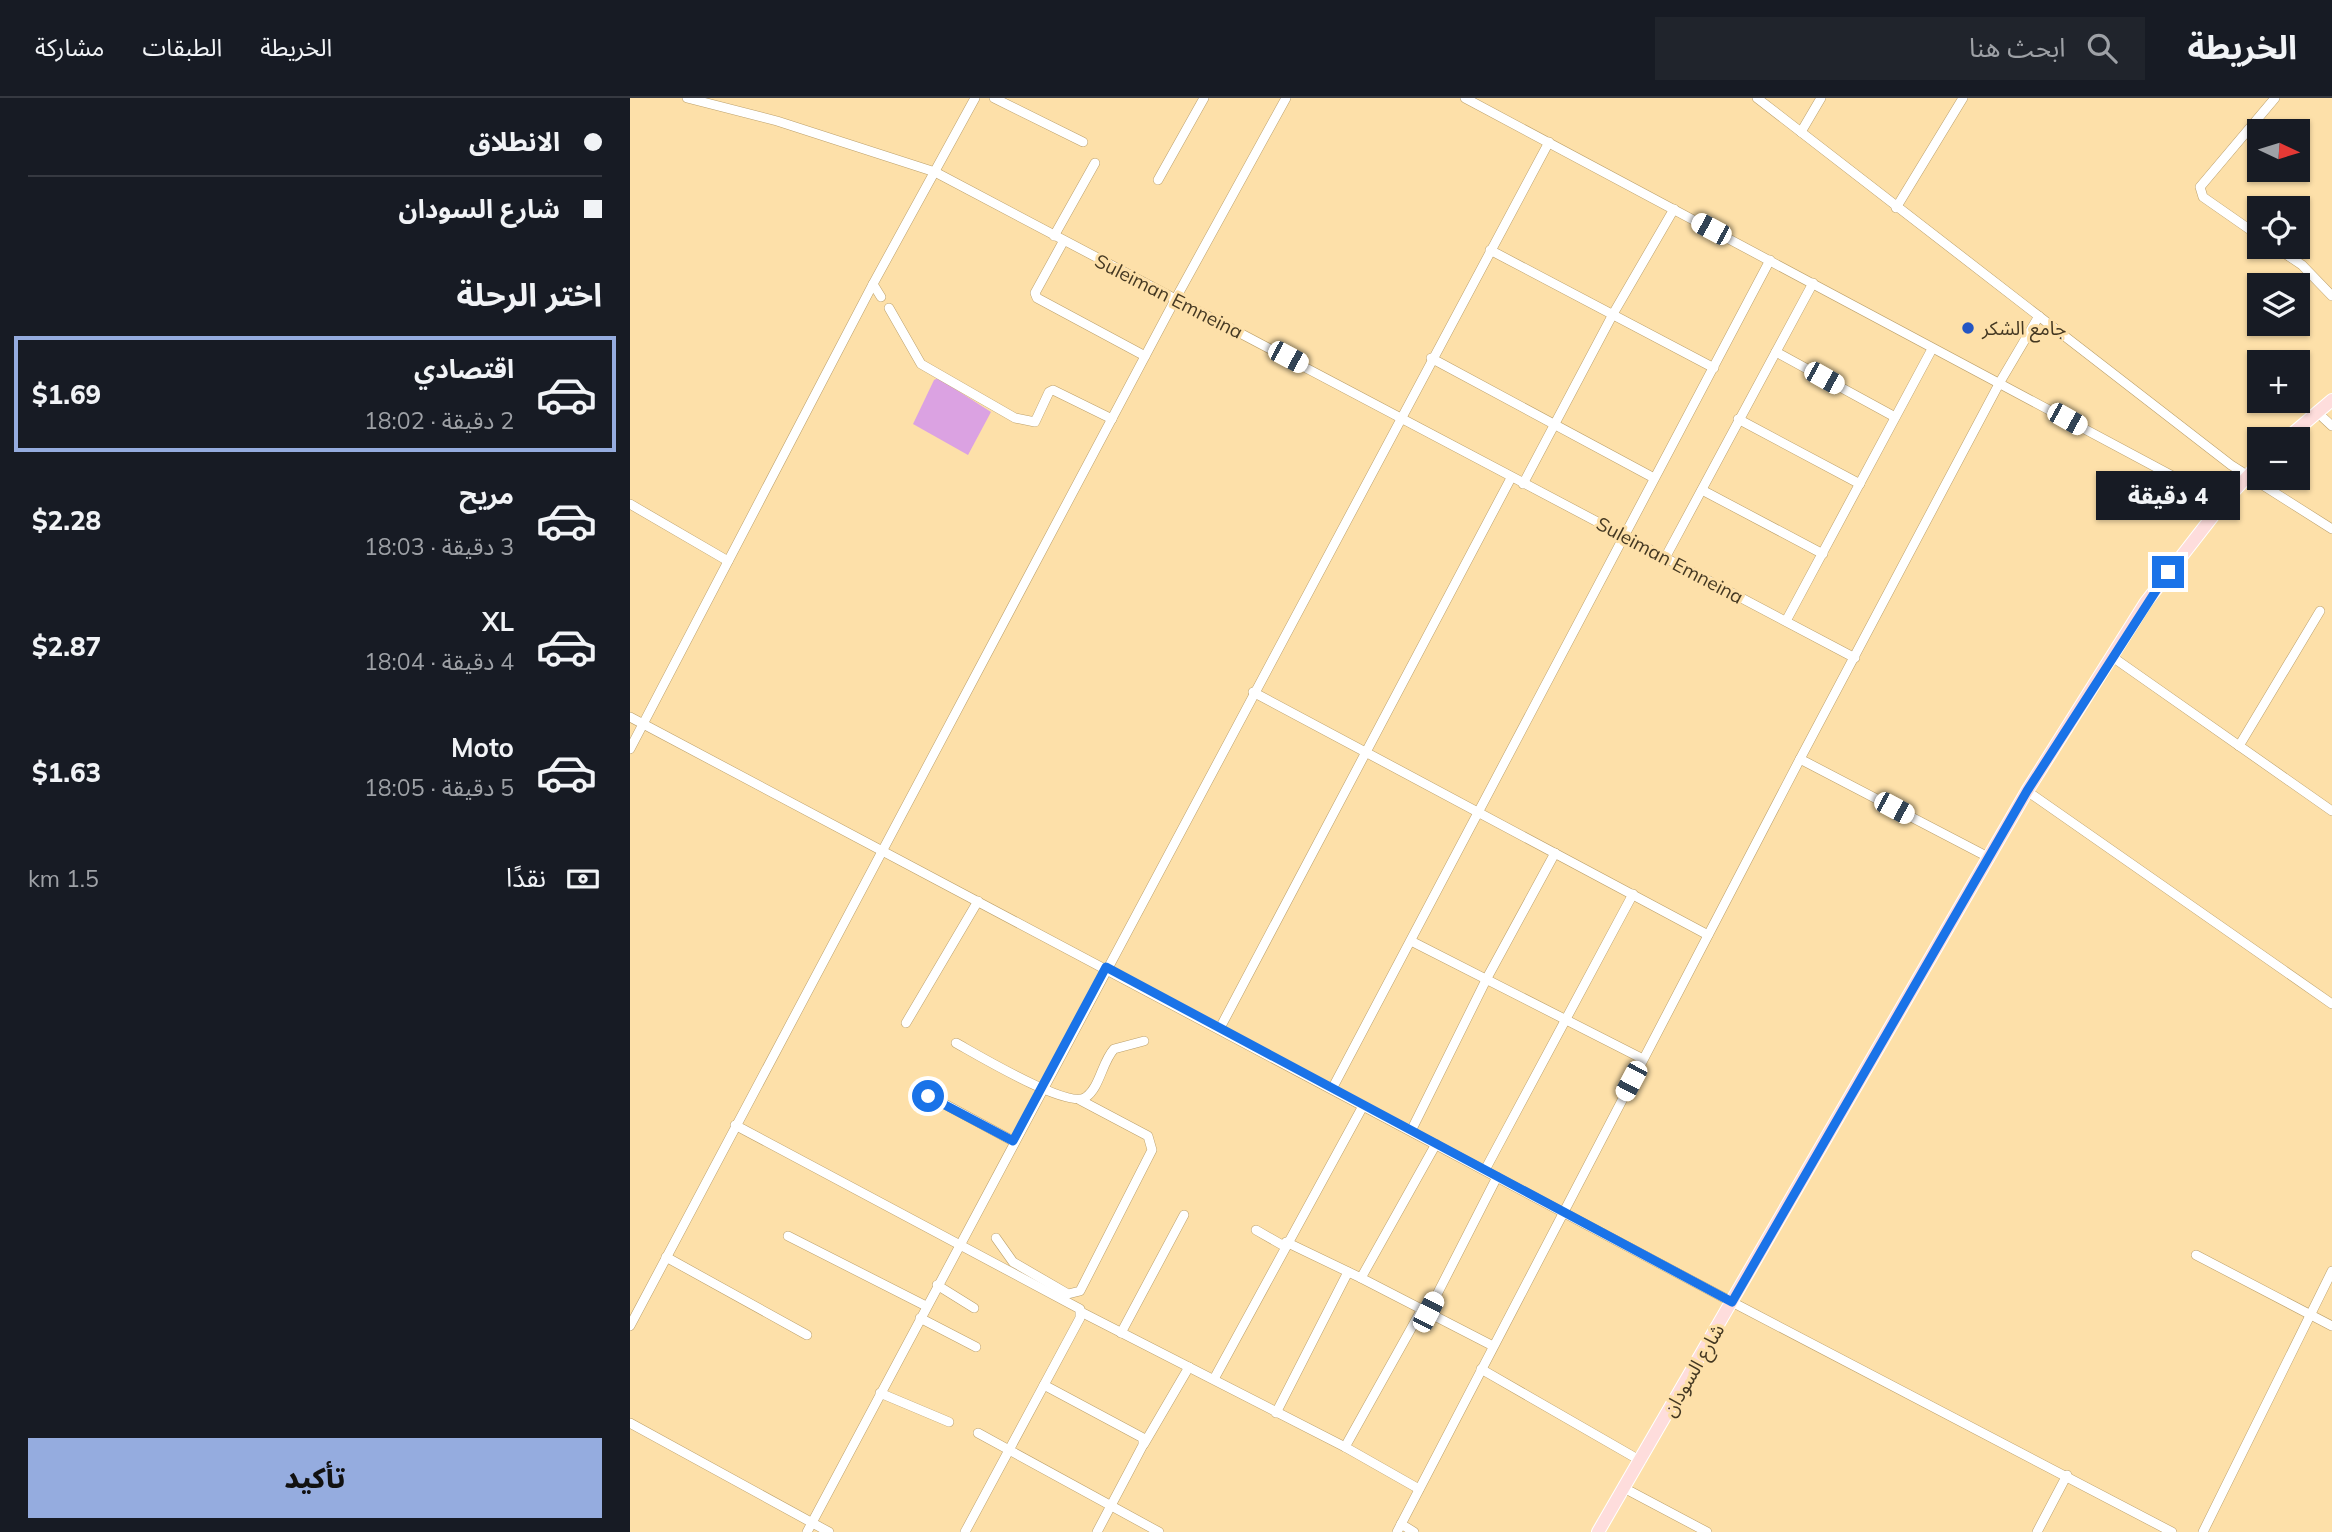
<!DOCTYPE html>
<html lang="ar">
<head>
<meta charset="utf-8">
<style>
	body { margin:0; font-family:Mulish,"Noto Sans Arabic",sans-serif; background:#20242c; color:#f1f3f6; direction:rtl; height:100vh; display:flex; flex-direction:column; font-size:26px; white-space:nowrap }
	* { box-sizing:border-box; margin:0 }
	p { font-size:23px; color:#9ea1a6 }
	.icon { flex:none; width:38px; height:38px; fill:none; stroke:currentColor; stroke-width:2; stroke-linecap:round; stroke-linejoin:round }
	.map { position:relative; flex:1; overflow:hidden; direction:ltr }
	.panel { display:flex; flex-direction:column; background:#171b24; width:630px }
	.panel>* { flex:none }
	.top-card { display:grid; align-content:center; height:154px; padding:0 28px; background:#171b24 }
	.needle { width:46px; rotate:94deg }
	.tools { position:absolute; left:1617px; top:21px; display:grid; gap:14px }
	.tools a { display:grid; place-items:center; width:63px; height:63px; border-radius:0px; background:#171b24; box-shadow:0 2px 5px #0004; font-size:35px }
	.end { position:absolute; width:32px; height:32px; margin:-16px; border:9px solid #1a73e8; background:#fff; box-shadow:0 0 0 4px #fff }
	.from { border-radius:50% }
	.bubble { position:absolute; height:49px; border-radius:0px; background:#171b24; box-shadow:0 2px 5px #0004; font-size:23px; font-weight:800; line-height:49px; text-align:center; direction:rtl }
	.car { position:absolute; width:21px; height:42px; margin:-21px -10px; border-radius:9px; box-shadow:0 0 5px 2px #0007; background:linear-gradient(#fff 24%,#345 0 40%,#fff 0 76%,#345 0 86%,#fff 0) }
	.top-card b { display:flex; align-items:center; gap:24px; height:66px; font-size:26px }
	.top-card b+b { border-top:2px solid #363941 }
	.top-card i { width:18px; height:18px; background:#f1f3f6 }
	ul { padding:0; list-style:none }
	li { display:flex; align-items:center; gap:21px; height:116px; margin:0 14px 10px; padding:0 14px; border:4px solid transparent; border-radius:0px }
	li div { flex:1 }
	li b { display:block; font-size:26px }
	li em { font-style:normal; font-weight:800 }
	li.on { border-color:#95acdf }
	li>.icon { width:63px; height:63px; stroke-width:1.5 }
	h2 { padding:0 28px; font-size:32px; line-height:84px }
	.pay { display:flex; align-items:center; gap:18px; height:77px; padding:0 28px; font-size:26px }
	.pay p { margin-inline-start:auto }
	.button { display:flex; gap:14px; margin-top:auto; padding:14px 28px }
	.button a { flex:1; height:80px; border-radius:0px; background:#95acdf; color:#111; font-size:28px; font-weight:800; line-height:80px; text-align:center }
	header { display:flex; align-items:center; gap:42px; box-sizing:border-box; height:98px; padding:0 35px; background:#171b24; border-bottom:2px solid #363941 }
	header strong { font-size:33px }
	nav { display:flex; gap:38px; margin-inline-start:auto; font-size:24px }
	.search { width:490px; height:63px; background:#20242c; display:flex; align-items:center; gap:18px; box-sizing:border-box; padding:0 24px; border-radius:0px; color:#9ea1a6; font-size:26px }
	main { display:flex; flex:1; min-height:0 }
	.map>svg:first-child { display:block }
</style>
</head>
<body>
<header>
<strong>الخريطة</strong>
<div class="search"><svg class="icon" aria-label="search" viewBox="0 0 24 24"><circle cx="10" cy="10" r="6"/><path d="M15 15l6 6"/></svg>ابحث هنا</div>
<nav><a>الخريطة</a><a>الطبقات</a><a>مشاركة</a></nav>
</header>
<main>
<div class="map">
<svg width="1702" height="1434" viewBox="0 0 1702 1434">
	<rect width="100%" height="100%" fill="#fde0a9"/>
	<path fill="#dba2e2" d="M308,280L361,314L338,357L283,326L304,282Z"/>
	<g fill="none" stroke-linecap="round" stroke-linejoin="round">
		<g stroke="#bca06b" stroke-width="10">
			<g id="minor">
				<path d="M57,0L147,23L305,74L1225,560"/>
				<path d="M364,0L453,44"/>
				<path d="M835,0L1593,405"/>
				<path d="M1127,0L1601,367L1702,431"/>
				<path d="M1171,34L1191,0"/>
				<path d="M528,82L574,0"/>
				<path d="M1266,110L1333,0"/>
				<path d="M424,138L465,65"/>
				<path d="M1629,138L1573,99L1570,89L1645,0"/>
				<path d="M433,144L405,195L407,200L515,258"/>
				<path d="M1645,149L1672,167L1702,198"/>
				<path d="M860,152L1084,270"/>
				<path d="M243,186L251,199"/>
				<path d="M259,210L291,266L385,320L405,324L419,294L423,292L482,321"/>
				<path d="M1146,254L1265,319"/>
				<path d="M801,260L1024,380"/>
				<path d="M1687,314L1702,328"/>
				<path d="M1108,321L1230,386"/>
				<path d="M893,386L983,216L1044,111"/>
				<path d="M1072,392L1193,456"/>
				<path d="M0,406L98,463"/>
				<path d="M1035,460L1183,185"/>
				<path d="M1156,523L1302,251"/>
				<path d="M1481,558L1702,713"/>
				<path d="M623,594L1078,837"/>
				<path d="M0,619L1102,1204L1542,1434"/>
				<path d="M1609,648L1690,513"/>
				<path d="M0,651L243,186L345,0"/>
				<path d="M1170,661L1358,759"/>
				<path d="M1397,693L1702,906"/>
				<path d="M781,843L1013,961"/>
				<path d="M276,925L348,803"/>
				<path d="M590,930L881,380"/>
				<path d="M326,945C346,956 439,1012 456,999C470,989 472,964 484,951L514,943"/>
				<path d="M702,991L1140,162"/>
				<path d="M298,997L383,1043"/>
				<path d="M105,1027L450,1211V1220L335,1434"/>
				<path d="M781,1033L857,880L925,755"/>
				<path d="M806,1046L731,1180L863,1248"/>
				<path d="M855,1072L1003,796"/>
				<path d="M626,1132L654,1148"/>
				<path d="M158,1138L296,1208"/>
				<path d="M366,1140L383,1164L438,1196L450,1193L522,1052L518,1038L450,1002"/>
				<path d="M656,1144L731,1180"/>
				<path d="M1566,1157L1702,1228"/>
				<path d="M36,1159L177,1237"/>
				<path d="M307,1187L344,1210"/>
				<path d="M451,1214L715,1349L789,1391"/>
				<path d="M798,1214L867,1079"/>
				<path d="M290,1220L346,1249"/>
				<path d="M0,1228L546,200L656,0"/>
				<path d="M491,1235L554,1117"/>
				<path d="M851,1271L1011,1363"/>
				<path d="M584,1281L733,1008"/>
				<path d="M414,1287L513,1340V1347L467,1434"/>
				<path d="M250,1295L319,1324"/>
				<path d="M646,1315L718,1174"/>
				<path d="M0,1325L199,1434"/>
				<path d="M348,1335L529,1434"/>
				<path d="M514,1346L559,1269"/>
				<path d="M715,1349L792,1211"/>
				<path d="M994,1390L1077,1434"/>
				<path d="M771,1426L784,1434"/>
				<path d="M177,1434L919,44"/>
				<path d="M767,1434L1170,661L1370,284L1409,218"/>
				<path d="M1407,1434L1437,1377"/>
				<path d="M1573,1434L1702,1173"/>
			</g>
		</g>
		<g stroke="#fff" stroke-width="14">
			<g id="major">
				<path d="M1656,341L1702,302"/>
				<path d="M968,1434L1397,693L1516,504L1593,405L1629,366"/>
			</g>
		</g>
		<use href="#minor" stroke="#fff" stroke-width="9"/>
		<use href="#major" stroke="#fedddc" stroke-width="12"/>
	</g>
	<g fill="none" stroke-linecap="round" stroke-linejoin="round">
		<path stroke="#1a73e8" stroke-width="9" d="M298,998L383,1043L476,869L1102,1204L1397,693L1538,474"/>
	</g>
	<circle fill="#2456c3" stroke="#fde0a9" stroke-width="2.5" cx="1338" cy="230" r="7"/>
	<g text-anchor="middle" stroke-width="6" stroke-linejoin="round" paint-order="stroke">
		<g font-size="19" fill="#443822" stroke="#fde0a9">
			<text transform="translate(539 198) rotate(27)" y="7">Suleiman Emneina</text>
			<text transform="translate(1040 462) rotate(28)" y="7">Suleiman Emneina</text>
			<text transform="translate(1063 1272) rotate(-60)" y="7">شارع السودان</text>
		</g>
		<g font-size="19" fill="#443822" stroke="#fde0a9" text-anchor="start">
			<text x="1352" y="237">جامع الشكر</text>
		</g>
	</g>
</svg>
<div class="tools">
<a><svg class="needle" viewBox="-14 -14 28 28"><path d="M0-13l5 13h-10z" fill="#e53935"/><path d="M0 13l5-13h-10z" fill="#9ea1a6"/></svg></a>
<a><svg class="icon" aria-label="locate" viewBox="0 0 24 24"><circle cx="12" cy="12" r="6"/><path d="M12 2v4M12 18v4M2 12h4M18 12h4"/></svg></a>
<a><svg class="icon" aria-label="layers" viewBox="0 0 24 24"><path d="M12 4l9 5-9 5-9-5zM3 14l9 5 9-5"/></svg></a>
<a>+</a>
<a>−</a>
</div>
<i class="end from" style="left:298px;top:998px"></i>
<i class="end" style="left:1538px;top:474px"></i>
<div class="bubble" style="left:1466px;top:373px;width:144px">4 دقيقة</div>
<i class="car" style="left:1081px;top:131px;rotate:298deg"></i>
<i class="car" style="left:658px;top:259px;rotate:118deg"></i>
<i class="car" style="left:1194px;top:280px;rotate:119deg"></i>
<i class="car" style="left:1437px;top:321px;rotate:119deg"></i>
<i class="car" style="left:1264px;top:710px;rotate:118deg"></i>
<i class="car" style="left:1001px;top:983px;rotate:208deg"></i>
<i class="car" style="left:798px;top:1214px;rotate:27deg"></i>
</div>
<section class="panel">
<div class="top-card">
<b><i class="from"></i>الانطلاق</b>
<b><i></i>شارع السودان</b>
</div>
<h2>اختر الرحلة</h2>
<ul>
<li class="on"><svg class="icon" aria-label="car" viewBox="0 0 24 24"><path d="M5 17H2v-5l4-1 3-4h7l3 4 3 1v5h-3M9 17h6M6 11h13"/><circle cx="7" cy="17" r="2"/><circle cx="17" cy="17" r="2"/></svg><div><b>اقتصادي</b><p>2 دقيقة · 18:02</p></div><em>$1.69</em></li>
<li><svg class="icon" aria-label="car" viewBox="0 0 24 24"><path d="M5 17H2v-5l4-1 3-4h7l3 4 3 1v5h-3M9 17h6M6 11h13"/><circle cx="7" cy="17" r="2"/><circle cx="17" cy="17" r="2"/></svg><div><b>مريح</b><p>3 دقيقة · 18:03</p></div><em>$2.28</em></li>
<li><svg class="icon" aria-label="car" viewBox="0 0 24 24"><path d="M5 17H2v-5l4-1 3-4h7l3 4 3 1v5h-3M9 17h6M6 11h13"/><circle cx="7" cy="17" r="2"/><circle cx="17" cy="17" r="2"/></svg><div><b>XL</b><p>4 دقيقة · 18:04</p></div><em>$2.87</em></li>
<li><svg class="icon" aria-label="car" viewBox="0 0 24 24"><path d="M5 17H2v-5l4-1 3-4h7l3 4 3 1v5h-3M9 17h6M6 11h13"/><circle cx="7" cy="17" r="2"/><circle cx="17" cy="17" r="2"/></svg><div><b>Moto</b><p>5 دقيقة · 18:05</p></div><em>$1.63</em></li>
</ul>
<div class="pay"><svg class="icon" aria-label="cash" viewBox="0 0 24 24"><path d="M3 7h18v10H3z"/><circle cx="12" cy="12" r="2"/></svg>نقدًا<p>1.5 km</p></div>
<div class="button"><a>تأكيد</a></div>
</section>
</main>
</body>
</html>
